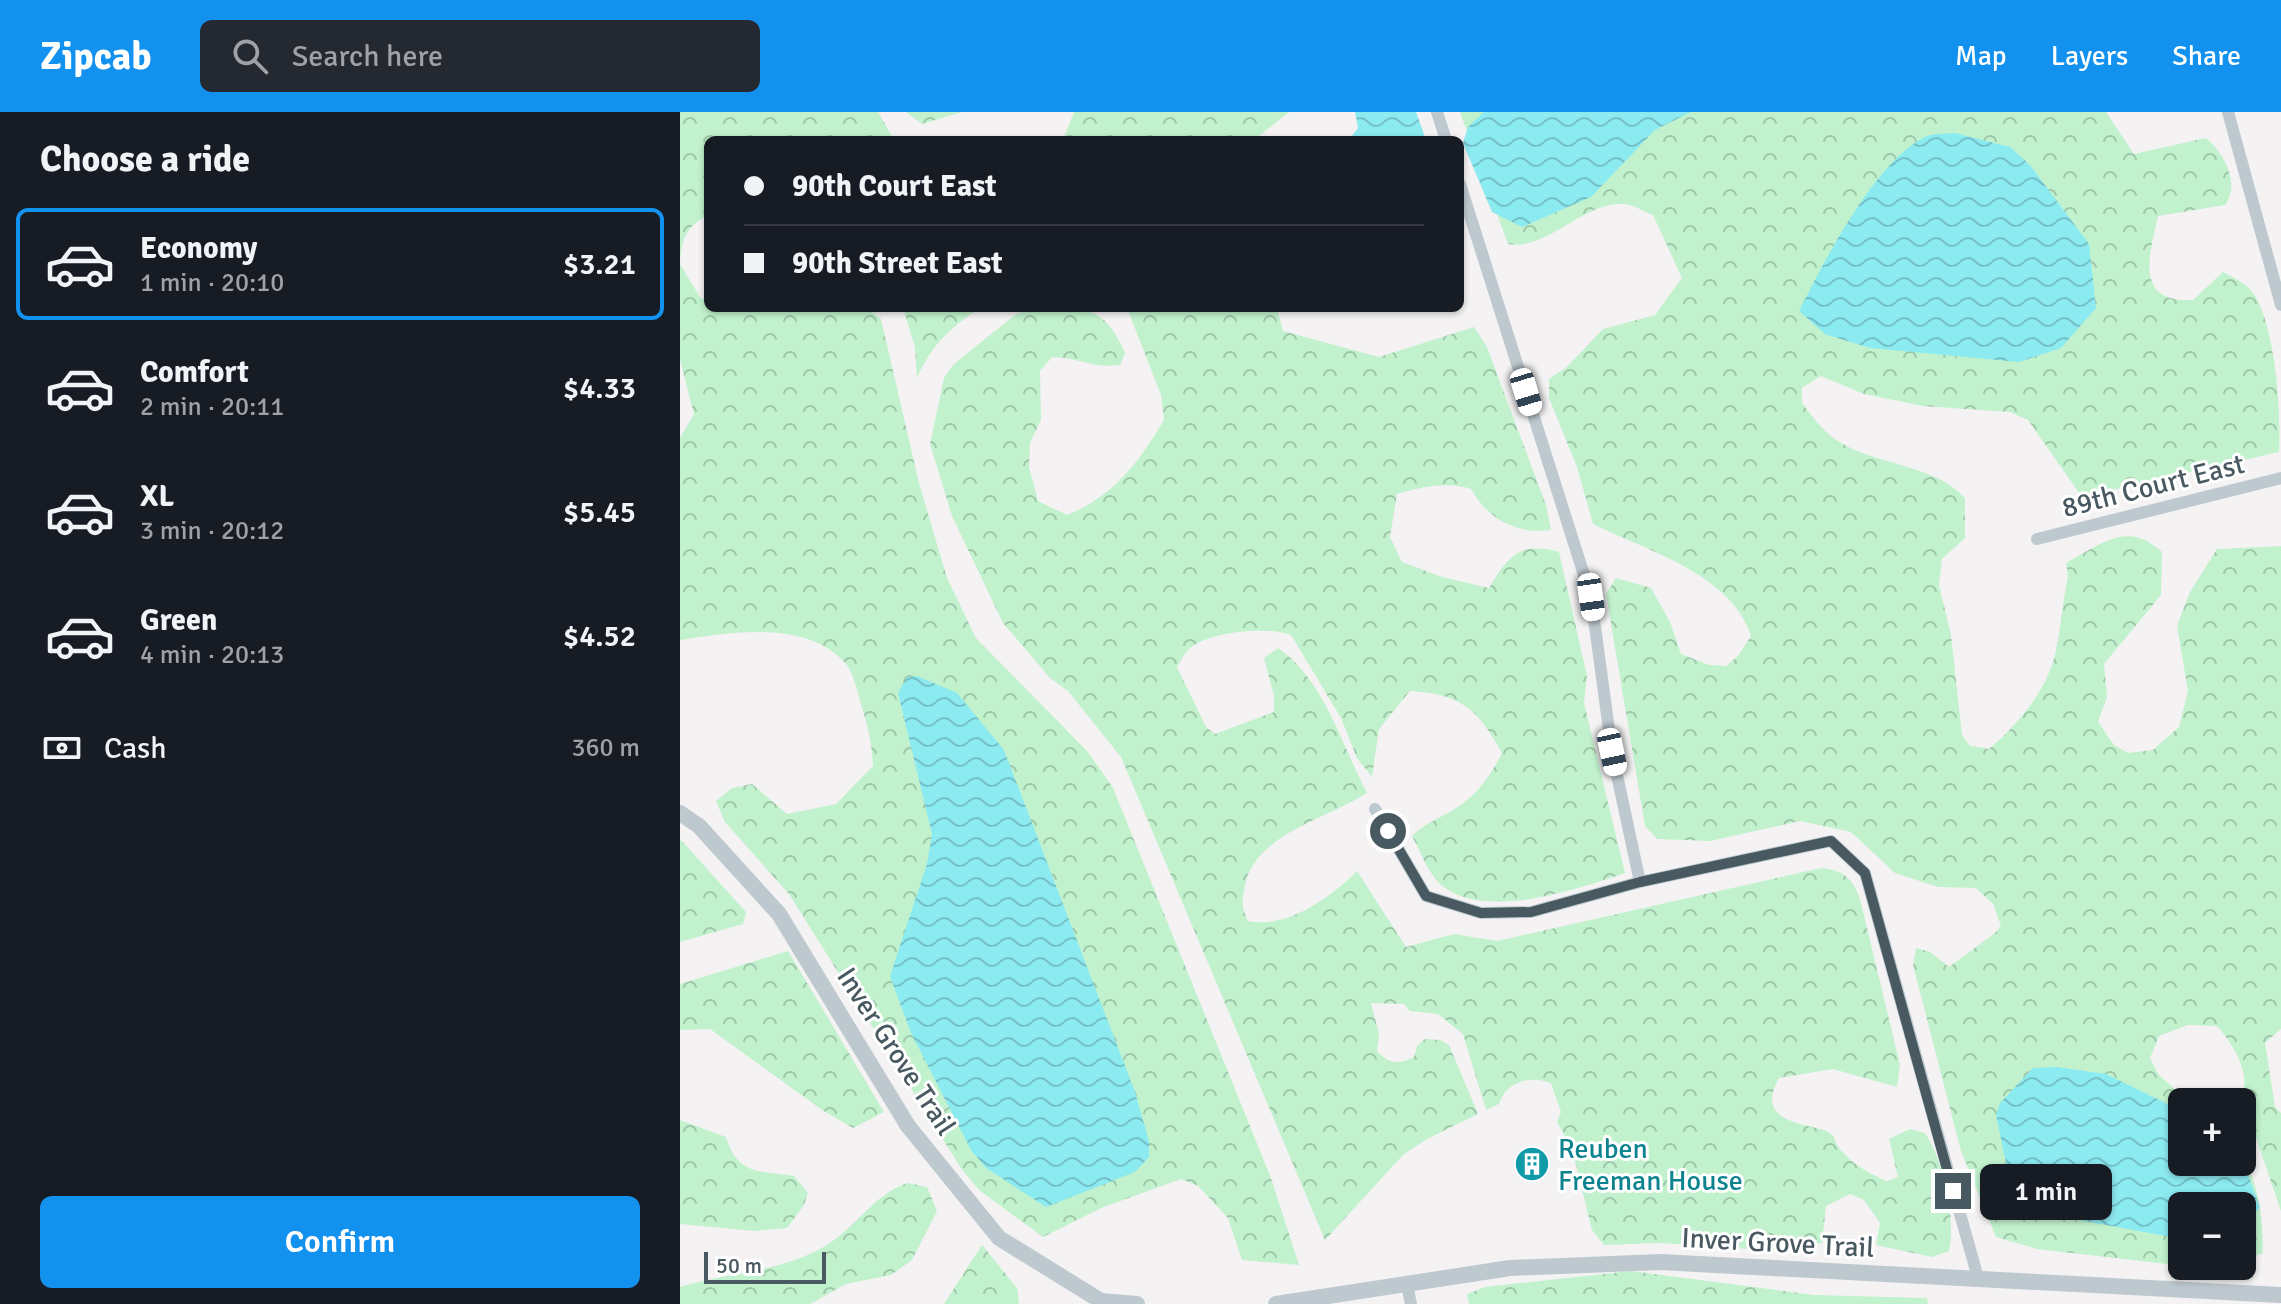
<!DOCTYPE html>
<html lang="en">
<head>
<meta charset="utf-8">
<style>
	body { margin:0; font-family:Signika,sans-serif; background:#242831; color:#f1f3f6; height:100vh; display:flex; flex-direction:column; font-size:30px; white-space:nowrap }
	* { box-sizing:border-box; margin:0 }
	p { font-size:26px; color:#9ea1a6 }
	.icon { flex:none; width:44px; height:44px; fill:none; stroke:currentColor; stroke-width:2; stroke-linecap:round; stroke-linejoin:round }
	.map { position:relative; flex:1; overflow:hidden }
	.side { display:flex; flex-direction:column; background:#171b24; width:680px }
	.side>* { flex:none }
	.top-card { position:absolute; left:24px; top:24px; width:760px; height:176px; border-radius:12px; box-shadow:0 2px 6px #0004; display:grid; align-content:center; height:176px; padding:0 40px; background:#171b24 }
	.tools { position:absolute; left:1488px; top:976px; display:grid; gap:16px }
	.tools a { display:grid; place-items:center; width:88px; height:88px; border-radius:12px; background:#171b24; box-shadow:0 2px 6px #0004; font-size:40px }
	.scale { position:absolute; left:24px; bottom:20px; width:122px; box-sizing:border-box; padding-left:8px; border:4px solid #495961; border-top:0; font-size:22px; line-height:28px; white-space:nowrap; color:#495961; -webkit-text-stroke:6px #fff; paint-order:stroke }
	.end { position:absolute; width:36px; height:36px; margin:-18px; border:10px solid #495961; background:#fff; box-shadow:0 0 0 4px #fff }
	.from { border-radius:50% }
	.bubble { position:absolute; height:56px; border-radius:12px; background:#171b24; box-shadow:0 2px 6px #0004; font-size:26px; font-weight:600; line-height:56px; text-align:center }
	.car { position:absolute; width:24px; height:48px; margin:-24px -12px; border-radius:10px; box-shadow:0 0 6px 2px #0007; background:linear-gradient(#fff 24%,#345 0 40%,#fff 0 76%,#345 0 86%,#fff 0) }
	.top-card b { display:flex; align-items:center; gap:28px; height:76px; font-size:30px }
	.top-card b+b { border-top:2px solid #363941 }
	.top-card i { width:20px; height:20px; background:#f1f3f6 }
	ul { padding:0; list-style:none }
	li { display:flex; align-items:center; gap:24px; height:112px; margin:0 16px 12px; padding:0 24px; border:4px solid transparent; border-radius:12px }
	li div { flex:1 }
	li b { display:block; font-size:30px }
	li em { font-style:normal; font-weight:600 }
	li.on { border-color:#1391ee }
	li>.icon { width:72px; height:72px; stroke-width:1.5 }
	h2 { padding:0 40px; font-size:36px; line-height:96px }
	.pay { display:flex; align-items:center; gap:20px; height:88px; padding:0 40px; font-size:30px }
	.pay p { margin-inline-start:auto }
	.button { display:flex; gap:16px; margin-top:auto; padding:16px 40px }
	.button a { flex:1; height:92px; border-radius:12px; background:#1391ee; color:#fff; font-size:32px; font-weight:600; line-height:92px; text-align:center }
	header { display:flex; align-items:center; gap:48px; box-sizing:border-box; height:112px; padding:0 40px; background:#1391ee; color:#fff }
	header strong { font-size:38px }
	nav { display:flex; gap:44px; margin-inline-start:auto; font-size:28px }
	.search { width:560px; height:72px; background:#242831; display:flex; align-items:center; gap:20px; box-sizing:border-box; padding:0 28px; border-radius:12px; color:#9ea1a6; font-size:30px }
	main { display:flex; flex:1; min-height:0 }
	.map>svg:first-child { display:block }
</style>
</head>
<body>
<header>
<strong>Zipcab</strong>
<div class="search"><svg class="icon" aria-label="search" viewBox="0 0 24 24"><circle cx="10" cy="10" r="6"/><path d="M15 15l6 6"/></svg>Search here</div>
<nav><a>Map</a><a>Layers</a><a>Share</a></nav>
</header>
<main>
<section class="side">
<h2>Choose a ride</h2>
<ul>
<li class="on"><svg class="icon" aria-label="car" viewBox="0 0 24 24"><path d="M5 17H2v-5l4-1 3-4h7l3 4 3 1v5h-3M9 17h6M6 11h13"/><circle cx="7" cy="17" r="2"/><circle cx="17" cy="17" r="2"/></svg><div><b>Economy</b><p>1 min · 20:10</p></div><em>$3.21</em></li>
<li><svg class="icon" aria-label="car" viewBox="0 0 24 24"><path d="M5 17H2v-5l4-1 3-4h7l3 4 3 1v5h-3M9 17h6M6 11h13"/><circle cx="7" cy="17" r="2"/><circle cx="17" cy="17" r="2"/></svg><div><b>Comfort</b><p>2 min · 20:11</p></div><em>$4.33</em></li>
<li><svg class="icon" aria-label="car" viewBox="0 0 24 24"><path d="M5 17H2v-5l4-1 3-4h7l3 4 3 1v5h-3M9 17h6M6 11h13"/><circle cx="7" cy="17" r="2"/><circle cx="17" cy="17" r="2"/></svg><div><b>XL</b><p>3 min · 20:12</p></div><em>$5.45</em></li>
<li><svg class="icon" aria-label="car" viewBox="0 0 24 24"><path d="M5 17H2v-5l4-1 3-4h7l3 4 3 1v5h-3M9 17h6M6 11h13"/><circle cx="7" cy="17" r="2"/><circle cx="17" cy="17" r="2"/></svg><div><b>Green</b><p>4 min · 20:13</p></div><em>$4.52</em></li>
</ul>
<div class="pay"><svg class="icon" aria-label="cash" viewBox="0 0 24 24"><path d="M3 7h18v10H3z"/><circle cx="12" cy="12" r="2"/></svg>Cash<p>360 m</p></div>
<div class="button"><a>Confirm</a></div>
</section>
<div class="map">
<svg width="1601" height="1192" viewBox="0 0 1601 1192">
	<defs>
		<pattern id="forest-crowns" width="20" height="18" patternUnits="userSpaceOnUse" patternTransform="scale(2)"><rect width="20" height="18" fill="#c1f2cd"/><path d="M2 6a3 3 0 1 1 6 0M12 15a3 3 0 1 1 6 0" fill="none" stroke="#9fc7aa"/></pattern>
		<pattern id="water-waves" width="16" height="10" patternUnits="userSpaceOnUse" patternTransform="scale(2)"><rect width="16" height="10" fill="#8ceaf1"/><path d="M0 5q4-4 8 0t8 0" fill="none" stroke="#74c1c7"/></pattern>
	</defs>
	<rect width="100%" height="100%" fill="#f4f2f3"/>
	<g fill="url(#forest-crowns)">
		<path d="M0,0H198L214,28H28V103C6,114 1,128 0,152Z"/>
		<path d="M226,0H282L242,12Z"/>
		<path d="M394,0H609L574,28H383Z"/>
		<path d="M780,0H1426L1454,42L1526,26C1544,41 1561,72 1545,93L1478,104C1469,144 1454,191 1513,188L1543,160C1556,167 1570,173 1577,187C1596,225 1601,299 1599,340L1402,385L1348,308L1330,300L1243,294L1184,282L1141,264L1122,276V291C1133,305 1145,323 1161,331C1200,354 1253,352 1285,386V426L1262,447L1259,473L1271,523L1282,623L1290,634L1309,637C1338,613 1369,576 1376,538C1381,514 1383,488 1388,463L1386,451C1422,432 1447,408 1482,440L1481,483L1424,552L1427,585L1418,610L1434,633L1448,641L1473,638L1499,615L1508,579L1497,514L1510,480L1537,437L1601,434V917L1585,931L1595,995L1601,1001V1099L1562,985C1571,960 1553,932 1537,914L1508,913L1479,924L1470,946L1478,962L1509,990H1502V1050H1562V1041C1579,1074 1583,1105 1583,1141L1562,1149V1094H1502V1154H1536L1522,1156L1357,1137L1316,1125L1281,1039L1233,853L1236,836L1250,840L1269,855L1315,821L1321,814L1313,792L1296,776L1258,775L1215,761L1171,720L1120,709L1030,729L977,727L965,714L926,482L936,466L971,476L990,510L1001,542L1029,553L1046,554L1058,544L1071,524C1052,462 965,438 913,412L897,355L869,286V267L887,255L923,217L975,203L1002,166L973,103C965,100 957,95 950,93C910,83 868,140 828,132Z"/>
		<path d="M0,152L20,185L28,190V196H186L201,207L239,371L267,466L296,526L408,640L433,676L591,1066L619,1153L562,1148L548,1106L518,1074L501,1067L421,1096L363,1125L299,1078L281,1056L109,782L45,710L36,689L52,676L72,672L107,702L156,692L193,654C192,632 188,614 181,593C178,582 174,562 166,552C128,507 50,520 0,528V326L14,302L0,248Z"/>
		<path d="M223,196H300C270,216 252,232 237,266L235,235Z"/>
		<path d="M354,196C404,196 423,191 445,241L440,253C416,257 396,245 372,245L360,259L361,308L350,331L349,355L358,389L387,403C433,385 460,349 484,308L481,283L447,196H597L603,219L699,245L794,215L807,235L866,393L871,418C836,423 807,406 791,377C767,369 740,375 717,382L710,425L722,450L762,465L809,476C827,447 838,428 879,440L907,564L904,591L945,761C898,777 802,810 760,772C748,761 740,738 732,724C747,709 766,704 782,692C800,679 812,661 822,641C798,597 781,582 730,579L699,617L692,665L677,646L661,606L611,523C588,514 525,519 507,539C503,543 500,551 497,555L526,615L535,622L594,600V584L584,546L598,536C644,567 662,634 687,681C647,707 575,722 565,773C562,788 561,795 568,809C607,817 650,786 677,759L726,835L774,822L817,829L1141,756C1164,759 1172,765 1180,787L1220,953L1217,975L1153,957L1099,966C1071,1016 1137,1010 1151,1022C1156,1026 1154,1028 1157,1033C1169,1051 1188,1061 1207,1069L1218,1065L1209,1027L1230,1017L1245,1021C1264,1050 1276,1105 1269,1139L1252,1145L1196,1133L1200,1111L1184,1088L1170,1082L1146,1094L1142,1131L1101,1139L979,1131L924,1133L912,1118L892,1037L877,1010L881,1000L871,971C851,963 826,969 819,992L806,998L783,922L758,902L730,899L724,892L691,891L699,922L697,939C709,952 719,953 734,945L737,934L745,927L760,928L769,933L798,1002L747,1027L723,1043L645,1128L441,645L388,579L370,566L323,511L272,404L250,332L264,266L274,252L336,202Z"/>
		<path d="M0,727L66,800L63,812L0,830Z"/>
		<path d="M108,839L204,1000L173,1016L142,998L30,917L0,918V872Z"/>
		<path d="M0,1008L46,1025C58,1064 79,1058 114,1064L128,1081L124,1093L107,1116L74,1119L0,1112Z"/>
		<path d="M228,1071L247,1075L257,1099L232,1148L211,1163L166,1172L130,1192H0V1175C49,1160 106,1160 150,1131C178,1112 196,1081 228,1071Z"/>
		<path d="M302,1133L337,1176L339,1192H264Z"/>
		<path d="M951,1159L1134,1183L1247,1186L1248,1192H789L787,1182L805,1175Z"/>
	</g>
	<g fill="url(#water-waves)">
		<path d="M675,0H736L746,28H669L678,16Z"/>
		<path d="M804,0H1011L975,18L911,85L842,115L812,100L783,31L788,15Z"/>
		<path d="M1275,21L1330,35L1350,53L1409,132L1416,196L1381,236L1339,250L1190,236L1145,222L1119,199C1144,150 1195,49 1245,25C1253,21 1266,22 1275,21Z"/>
		<path d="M237,564L277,581L324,638L455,980L469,1029V1045L455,1060L366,1095L306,1056L291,1038L231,921L210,864L247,752L252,722L218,581L227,565Z"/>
		<path d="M1377,955L1426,962L1502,999V1050H1562V1047L1580,1095L1562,1117V1094H1502V1127L1388,1106L1362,1092L1327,1056L1316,1003L1320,991L1353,956Z"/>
	</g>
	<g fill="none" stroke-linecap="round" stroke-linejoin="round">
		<g stroke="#bdc9cf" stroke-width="12">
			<path d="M757,0L766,28"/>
			<path d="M1548,0L1601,193"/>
			<path d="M780,72L911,485L932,640L960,770"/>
			<path d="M1357,427L1601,366"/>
			<path d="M695,697L746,784L801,801L851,800L960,770L1151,729L1185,761L1298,1166"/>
			<path d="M727,1173L731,1192"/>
		</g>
		<g stroke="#bdc9cf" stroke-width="16">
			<path d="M0,701L19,714L99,802L228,1014L319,1126L421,1189L457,1192"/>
			<path d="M596,1192L830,1156L980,1150L1601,1183"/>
		</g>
	</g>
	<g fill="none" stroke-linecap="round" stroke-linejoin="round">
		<path stroke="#495961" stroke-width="10" d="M708,719L746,784L801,801L851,800L960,770L1151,729L1185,761L1273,1079"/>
	</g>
	<defs>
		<g id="building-disc" transform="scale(1.8)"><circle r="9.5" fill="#0f9aa8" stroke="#fff"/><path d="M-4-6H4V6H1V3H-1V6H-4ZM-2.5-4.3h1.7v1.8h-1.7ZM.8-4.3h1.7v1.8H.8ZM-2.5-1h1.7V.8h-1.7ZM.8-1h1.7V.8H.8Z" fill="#fff"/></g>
	</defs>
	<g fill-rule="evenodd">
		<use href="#building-disc" x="852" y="1052"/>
	</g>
	<g text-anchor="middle" stroke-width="6" stroke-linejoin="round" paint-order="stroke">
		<g font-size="28" fill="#495961" stroke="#fff">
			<text transform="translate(1473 373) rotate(-14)" y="10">89th Court East</text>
			<text transform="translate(217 939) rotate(57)" y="10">Inver Grove Trail</text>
			<text transform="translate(1098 1130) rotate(3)" y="10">Inver Grove Trail</text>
		</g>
		<g font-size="28" fill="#0d838f" stroke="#fff" text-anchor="start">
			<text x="878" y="1046">Reuben<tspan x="878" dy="32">Freeman House</tspan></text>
		</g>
	</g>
</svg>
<div class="tools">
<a>+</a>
<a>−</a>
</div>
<div class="scale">50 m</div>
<i class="end from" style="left:708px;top:719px"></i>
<i class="end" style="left:1273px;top:1079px"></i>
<div class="bubble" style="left:1300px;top:1052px;width:132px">1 min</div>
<i class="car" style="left:846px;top:280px;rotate:163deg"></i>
<i class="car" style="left:911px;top:485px;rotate:172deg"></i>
<i class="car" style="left:932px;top:640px;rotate:168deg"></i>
<div class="top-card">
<b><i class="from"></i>90th Court East</b>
<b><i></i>90th Street East</b>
</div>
</div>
</main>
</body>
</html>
